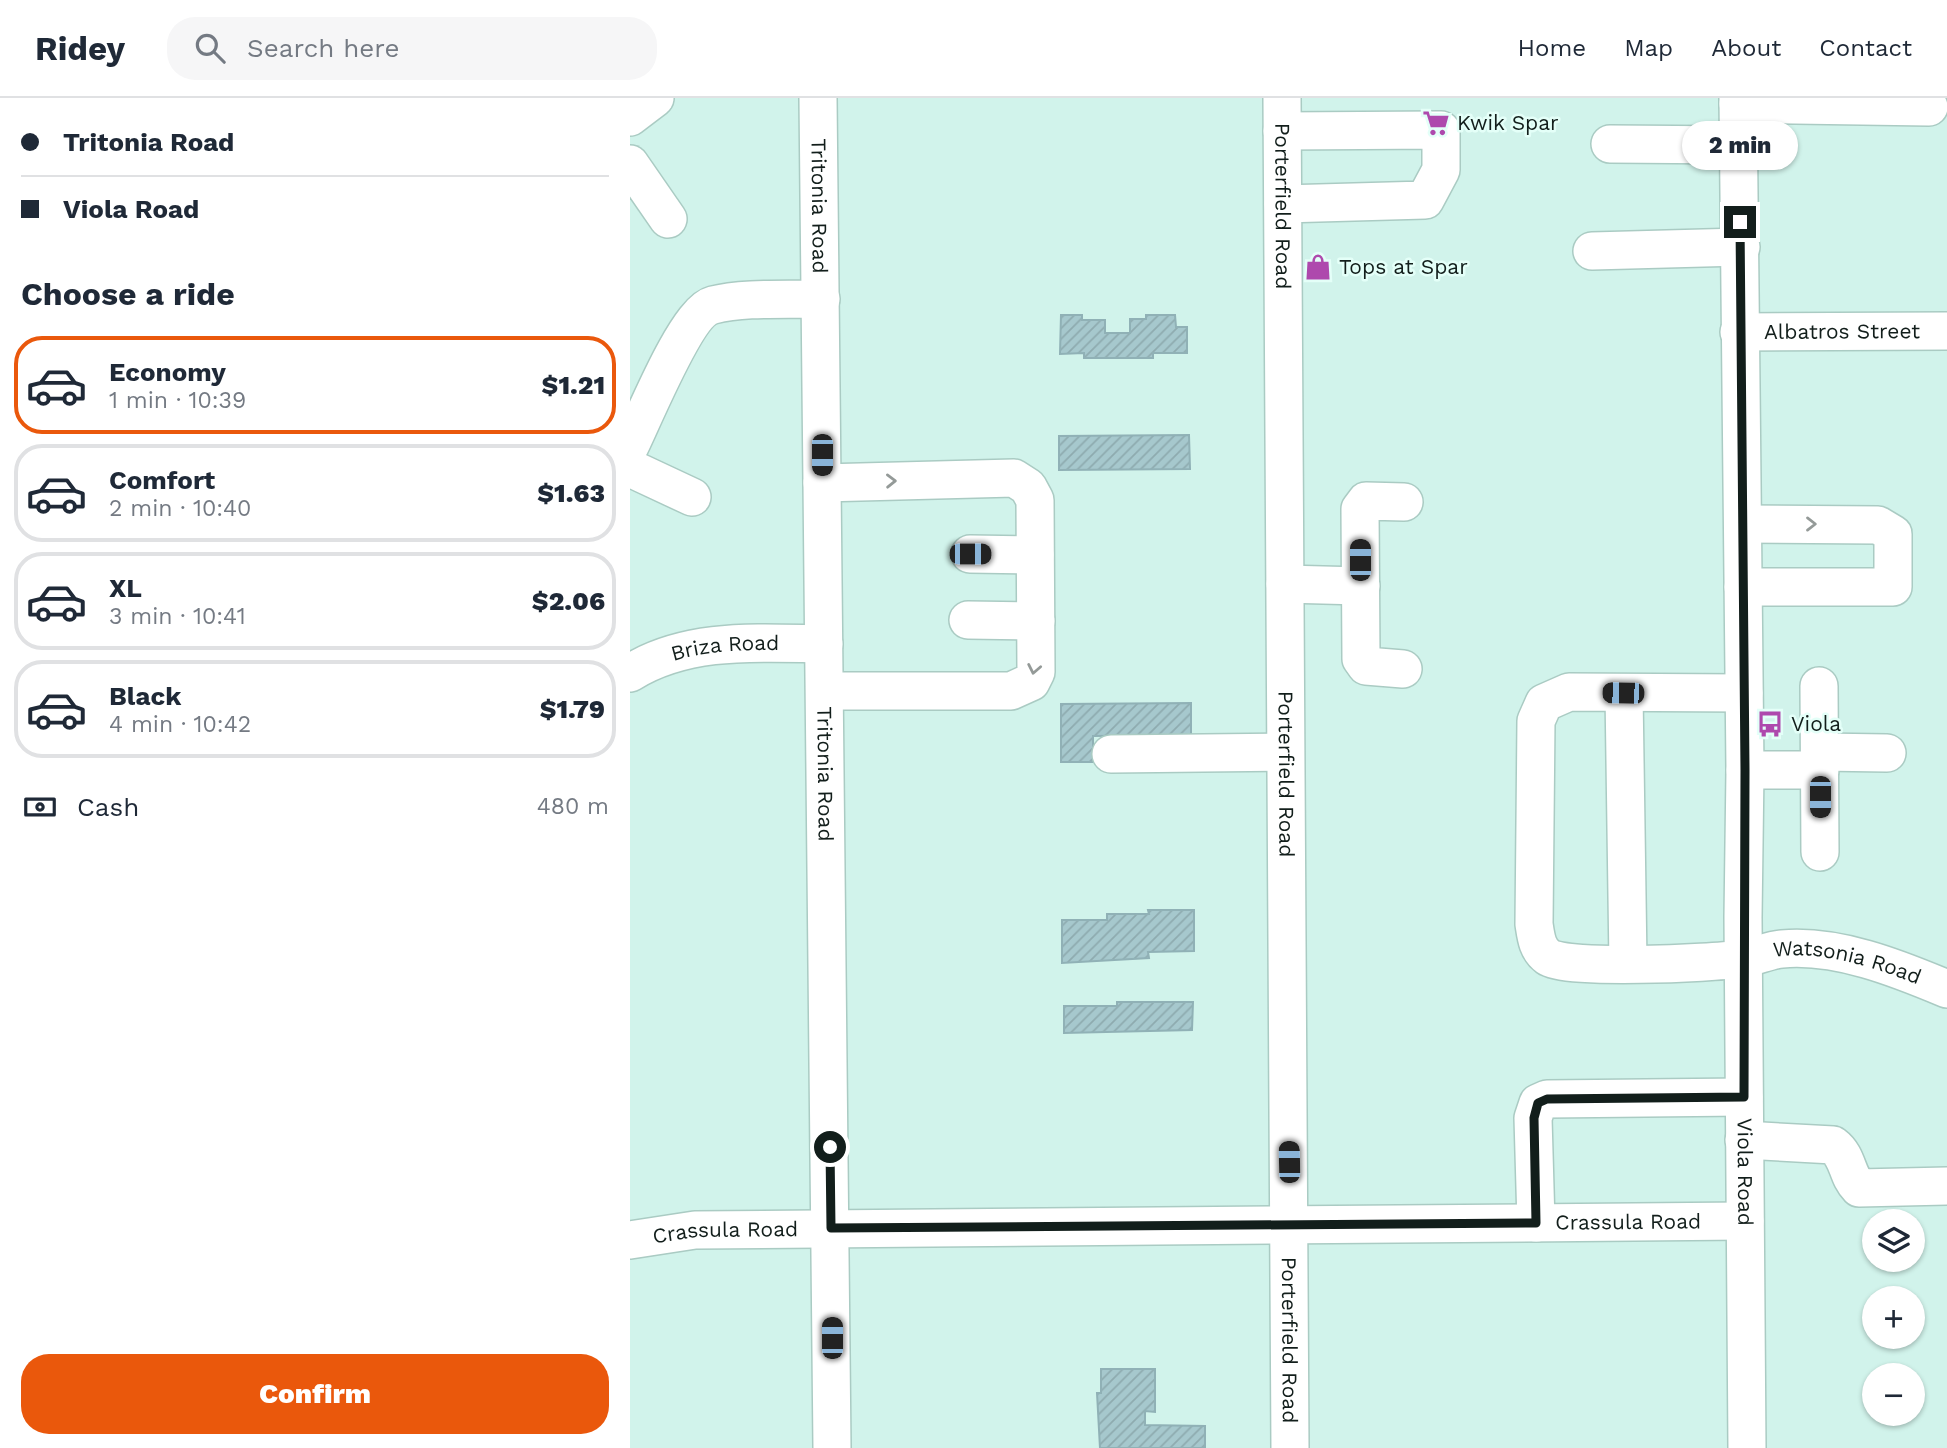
<!DOCTYPE html>
<html lang="en">
<head>
<meta charset="utf-8">
<style>
	body { margin:0; font-family:"Work Sans",sans-serif; background:#f6f6f7; color:#1f2937; height:100vh; display:flex; flex-direction:column; font-size:26px; white-space:nowrap }
	* { box-sizing:border-box; margin:0 }
	p { font-size:23px; color:#747a83 }
	.icon { flex:none; width:38px; height:38px; fill:none; stroke:currentColor; stroke-width:2; stroke-linecap:round; stroke-linejoin:round }
	.map { position:relative; flex:1; overflow:hidden }
	.panel { display:flex; flex-direction:column; background:#fff; width:630px }
	.panel>* { flex:none }
	.top-card { display:grid; align-content:center; height:154px; padding:0 21px; background:#fff }
	.tools { position:absolute; left:1232px; top:1111px; display:grid; gap:14px }
	.tools a { display:grid; place-items:center; width:63px; height:63px; border-radius:50%; background:#fff; box-shadow:0 2px 5px #0004; font-size:35px }
	.end { position:absolute; width:32px; height:32px; margin:-16px; border:9px solid #121e1b; background:#fff; box-shadow:0 0 0 4px #fff }
	.from { border-radius:50% }
	.bubble { position:absolute; height:49px; border-radius:24px; background:#fff; box-shadow:0 2px 5px #0004; font-size:23px; font-weight:800; line-height:49px; text-align:center }
	.car { position:absolute; width:21px; height:42px; margin:-21px -10px; border-radius:9px; box-shadow:0 0 5px 2px #0007; background:linear-gradient(#222 24%,#8ab4d8 0 40%,#222 0 76%,#8ab4d8 0 86%,#222 0) }
	.top-card b { display:flex; align-items:center; gap:24px; height:66px; font-size:26px }
	.top-card b+b { border-top:2px solid #e0e1e3 }
	.top-card i { width:18px; height:18px; background:#1f2937 }
	ul { padding:0; list-style:none }
	li { display:flex; align-items:center; gap:21px; height:98px; margin:0 14px 10px; padding:0 7px; border:4px solid #e0e1e3; border-radius:28px }
	li div { flex:1 }
	li b { display:block; font-size:26px }
	li em { font-style:normal; font-weight:800 }
	li.active { border-color:#ea580c }
	li>.icon { width:63px; height:63px; stroke-width:1.5 }
	h2 { padding:0 21px; font-size:32px; line-height:84px }
	.pay { display:flex; align-items:center; gap:18px; height:77px; padding:0 21px; font-size:26px }
	.pay p { margin-inline-start:auto }
	.action { display:flex; gap:14px; margin-top:auto; padding:14px 21px }
	.action a { flex:1; height:80px; border-radius:28px; background:#ea580c; color:#fff; font-size:28px; font-weight:800; line-height:80px; text-align:center }
	header { display:flex; align-items:center; gap:42px; box-sizing:border-box; height:98px; padding:0 35px; background:#fff; border-bottom:2px solid #e0e1e3 }
	header strong { font-size:33px }
	nav { display:flex; gap:38px; margin-inline-start:auto; font-size:24px }
	.search { width:490px; height:63px; background:#f6f6f7; display:flex; align-items:center; gap:18px; box-sizing:border-box; padding:0 24px; border-radius:28px; color:#747a83; font-size:26px }
	main { display:flex; flex:1; min-height:0 }
	.map>svg:first-child { display:block }
</style>
</head>
<body>
<header>
<strong>Ridey</strong>
<div class="search"><svg class="icon" aria-label="search" viewBox="0 0 24 24"><circle cx="10" cy="10" r="6"/><path d="M15 15l6 6"/></svg>Search here</div>
<nav><a>Home</a><a>Map</a><a>About</a><a>Contact</a></nav>
</header>
<main>
<section class="panel">
<div class="top-card">
<b><i class="from"></i>Tritonia Road</b>
<b><i></i>Viola Road</b>
</div>
<h2>Choose a ride</h2>
<ul>
<li class="active"><svg class="icon" aria-label="car" viewBox="0 0 24 24"><path d="M5 17H2v-5l4-1 3-4h7l3 4 3 1v5h-3M9 17h6M6 11h13"/><circle cx="7" cy="17" r="2"/><circle cx="17" cy="17" r="2"/></svg><div><b>Economy</b><p>1 min · 10:39</p></div><em>$1.21</em></li>
<li><svg class="icon" aria-label="car" viewBox="0 0 24 24"><path d="M5 17H2v-5l4-1 3-4h7l3 4 3 1v5h-3M9 17h6M6 11h13"/><circle cx="7" cy="17" r="2"/><circle cx="17" cy="17" r="2"/></svg><div><b>Comfort</b><p>2 min · 10:40</p></div><em>$1.63</em></li>
<li><svg class="icon" aria-label="car" viewBox="0 0 24 24"><path d="M5 17H2v-5l4-1 3-4h7l3 4 3 1v5h-3M9 17h6M6 11h13"/><circle cx="7" cy="17" r="2"/><circle cx="17" cy="17" r="2"/></svg><div><b>XL</b><p>3 min · 10:41</p></div><em>$2.06</em></li>
<li><svg class="icon" aria-label="car" viewBox="0 0 24 24"><path d="M5 17H2v-5l4-1 3-4h7l3 4 3 1v5h-3M9 17h6M6 11h13"/><circle cx="7" cy="17" r="2"/><circle cx="17" cy="17" r="2"/></svg><div><b>Black</b><p>4 min · 10:42</p></div><em>$1.79</em></li>
</ul>
<div class="pay"><svg class="icon" aria-label="cash" viewBox="0 0 24 24"><path d="M3 7h18v10H3z"/><circle cx="12" cy="12" r="2"/></svg>Cash<p>480 m</p></div>
<div class="action"><a>Confirm</a></div>
</section>
<div class="map">
<svg width="1317" height="1350" viewBox="0 0 1317 1350">
	<defs>
		<pattern id="building-hatch" width="6" height="6" patternUnits="userSpaceOnUse" patternTransform="scale(1.75)"><rect width="6" height="6" fill="#a6c8cd"/><path d="M-1 1l2-2M0 6l6-6M5 7l2-2" fill="none" stroke="#8eabaf"/></pattern>
	</defs>
	<rect width="100%" height="100%" fill="#d1f3eb"/>
	<g fill="url(#building-hatch)" stroke="#90b1b6" stroke-width="2">
		<path d="M431,217H452V222H475V235H500V221H516V217H545L546,229H557V255H523V260H454V255L430,256Z"/>
		<path d="M559,337L560,371L429,372V338Z"/>
		<path d="M561,605V637L463,638V664H431V606Z"/>
		<path d="M518,812H564V853L518,854L519,860L432,865V822H477V816H519Z"/>
		<path d="M487,904H563L562,932L434,935V908H487Z"/>
		<path d="M471,1271H525V1314L515,1313V1327L575,1328V1350H470L467,1295H471Z"/>
	</g>
	<g fill="none" stroke-linecap="round" stroke-linejoin="round">
		<g stroke="#aacbc3" stroke-width="40">
			<g id="minor">
				<path id="s1" d="M188,0L202,1350"/>
				<path id="s2" d="M652,0L660,1350"/>
				<path id="s3" d="M1108,0L1115,672L1113,819L1117,1350"/>
				<path d="M1108,6L1299,9"/>
				<path d="M0,19L25,0"/>
				<path d="M652,33L811,32V72L795,102L653,106"/>
				<path d="M980,46L1109,47"/>
				<path d="M0,66L38,121"/>
				<path d="M962,153L1111,149"/>
				<path id="s4" d="M1109,234L1317,233"/>
				<path d="M0,348C14,320 56,214 83,207C114,199 158,202 191,201"/>
				<path d="M0,370L62,399"/>
				<path d="M192,385L384,380L398,389L405,402L406,574L401,584L381,593H195"/>
				<path d="M1113,426L1248,427L1263,436V489H1113"/>
				<path d="M340,456L405,457"/>
				<path d="M655,486L731,488"/>
				<path d="M338,522L406,523"/>
				<path d="M773,571L736,568L731,561L730,411L736,403L774,404"/>
				<path id="s5" d="M0,575C58,539 128,545 194,546"/>
				<path d="M1189,588L1190,754"/>
				<path d="M994,595L998,865"/>
				<path id="s6" d="M1114,595L939,594L914,605L906,623L904,826C906,839 907,851 918,859C936,872 1082,865 1110,861C1124,860 1138,852 1152,851C1207,846 1267,870 1317,891"/>
				<path d="M1190,654L1257,655"/>
				<path d="M481,656L654,654"/>
				<path d="M1115,672H1190"/>
				<path d="M1114,1042L1203,1047C1219,1059 1216,1077 1229,1090L1317,1088"/>
				<path d="M906,1125L903,1020L908,1005L917,1001L1114,999"/>
				<path id="s7" d="M0,1142L65,1132L1115,1123"/>
			</g>
		</g>
		<use href="#minor" stroke="#fff" stroke-width="37"/>
	</g>
	<defs><path id="oneway-chevron" d="M-2-3.5L2.5 0L-2 3.5" fill="none" stroke-width="1.6" stroke-linecap="round" stroke-linejoin="round" transform="scale(1.75)"/></defs>
	<g stroke="#949a98">
		<use href="#oneway-chevron" transform="translate(261 383) rotate(-1)"/>
		<use href="#oneway-chevron" transform="translate(1181 426)"/>
		<use href="#oneway-chevron" transform="translate(404 571) rotate(101)"/>
	</g>
	<g fill="none" stroke-linecap="round" stroke-linejoin="round">
		<path stroke="#121e1b" stroke-width="9" d="M200,1049L201,1130L906,1125L904,1020L908,1005L917,1001L1114,999L1115,672L1110,124"/>
	</g>
	<defs>
		<g id="supermarket-bare" transform="scale(2.1)"><path d="M-6-5.5h2.5l.6 2H6L4.5 2H-2.5L-4.4-4H-6ZM-1.5 3.2a1.3 1.3 0 1 0 .1 0ZM3 3.2a1.3 1.3 0 1 0 .1 0Z" fill="#ae49ad" stroke="#e4fff8" stroke-width="2.5" paint-order="stroke"/></g>
		<g id="shop-bare" transform="scale(2.1)"><path d="M-5-2.5h2.3a2.7 3.5 0 0 1 5.4 0H5L5.5 6h-11ZM-1.5-2.5h3a1.5 2.3 0 0 0-3 0Z" fill="#ae49ad" stroke="#e4fff8" stroke-width="2.5" paint-order="stroke"/></g>
		<g id="bus-bare" transform="scale(2.1)"><path d="M-5-6H5V4H4V6H2V4H-2V6H-4V4H-5ZM-3.5-4V0h7V-4ZM-3.5 1.2v1.5H-2V1.2ZM2 1.2v1.5H3.5V1.2Z" fill="#ae49ad" stroke="#e4fff8" stroke-width="2.5" paint-order="stroke"/></g>
	</defs>
	<g fill-rule="evenodd">
		<use href="#supermarket-bare" x="806" y="25"/>
		<use href="#shop-bare" x="688" y="169"/>
		<use href="#bus-bare" x="1140" y="626"/>
	</g>
	<g text-anchor="middle" stroke-width="5" stroke-linejoin="round" paint-order="stroke">
		<g font-size="21" fill="#121e1b" stroke="#e4fff8" text-anchor="start">
			<text x="827" y="32">Kwik Spar</text>
			<text x="709" y="176">Tops at Spar</text>
			<text x="1161" y="633">Viola</text>
		</g>
		<g font-size="21" fill="#121e1b" stroke="#e4fff8">
			<text dy="7" stroke="none"><textPath href="#s1" startOffset="108">Tritonia Road</textPath></text>
			<text dy="7" stroke="none"><textPath href="#s2" startOffset="108">Porterfield Road</textPath></text>
			<text dy="7" stroke="none"><textPath href="#s4" startOffset="103">Albatros Street</textPath></text>
			<text dy="7" stroke="none"><textPath href="#s5" startOffset="100">Briza Road</textPath></text>
			<text dy="7" stroke="none"><textPath href="#s1" startOffset="676">Tritonia Road</textPath></text>
			<text dy="7" stroke="none"><textPath href="#s2" startOffset="676">Porterfield Road</textPath></text>
			<text dy="7" stroke="none"><textPath href="#s6" startOffset="765">Watsonia Road</textPath></text>
			<text dy="7" stroke="none"><textPath href="#s3" startOffset="1074">Viola Road</textPath></text>
			<text dy="7" stroke="none"><textPath href="#s7" startOffset="999">Crassula Road</textPath></text>
			<text dy="7" stroke="none"><textPath href="#s7" startOffset="96">Crassula Road</textPath></text>
			<text dy="7" stroke="none"><textPath href="#s2" startOffset="1242">Porterfield Road</textPath></text>
		</g>
	</g>
</svg>
<div class="tools">
<a><svg class="icon" aria-label="layers" viewBox="0 0 24 24"><path d="M12 4l9 5-9 5-9-5zM3 14l9 5 9-5"/></svg></a>
<a>+</a>
<a>−</a>
</div>
<i class="end from" style="left:200px;top:1049px"></i>
<i class="end" style="left:1110px;top:124px"></i>
<div class="bubble" style="left:1052px;top:23px;width:116px">2 min</div>
<i class="car" style="left:192px;top:357px;rotate:180deg"></i>
<i class="car" style="left:340px;top:456px;rotate:90deg"></i>
<i class="car" style="left:730px;top:462px;rotate:0deg"></i>
<i class="car" style="left:993px;top:595px;rotate:271deg"></i>
<i class="car" style="left:1190px;top:699px;rotate:180deg"></i>
<i class="car" style="left:659px;top:1064px;rotate:359deg"></i>
<i class="car" style="left:202px;top:1240px;rotate:0deg"></i>
</div>
</main>
</body>
</html>
